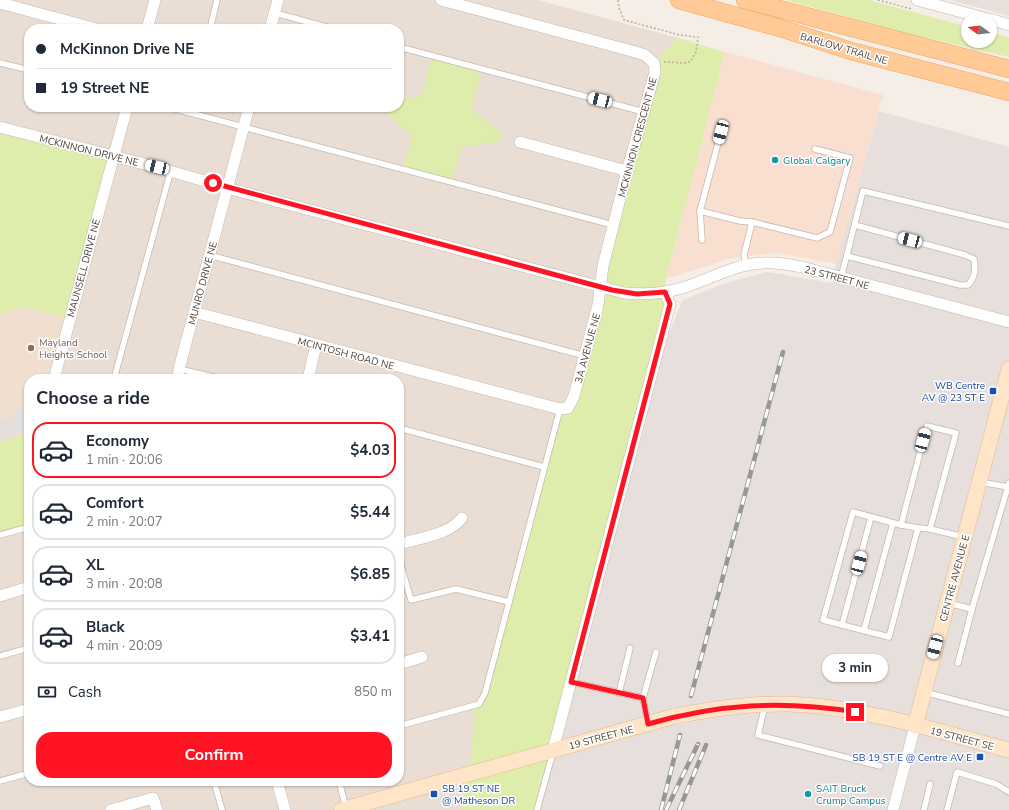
<!DOCTYPE html>
<html lang="en">
<head>
<meta charset="utf-8">
<style>
	body { margin:0; font-family:"Nunito Sans",sans-serif; background:#f6f6f7; color:#1f2937; height:100vh; display:flex; flex-direction:column; font-size:15px; white-space:nowrap }
	* { box-sizing:border-box; margin:0 }
	p { font-size:13px; color:#747a83 }
	.icon { flex:none; width:22px; height:22px; fill:none; stroke:currentColor; stroke-width:2; stroke-linecap:round; stroke-linejoin:round }
	.map { position:relative; flex:1; overflow:hidden }
	.details { position:absolute; left:24px; top:374px; width:380px; height:412px; display:flex; flex-direction:column; background:#fff; border-radius:16px; box-shadow:0 1px 3px #0004 }
	.details>* { flex:none }
	.guide { position:absolute; left:24px; top:24px; width:380px; height:88px; border-radius:16px; box-shadow:0 1px 3px #0004; display:grid; align-content:center; height:88px; padding:0 12px; background:#fff }
	.needle { width:26px; rotate:285deg }
	.tools { position:absolute; left:961px; top:12px; display:grid; gap:8px }
	.tools a { display:grid; place-items:center; width:36px; height:36px; border-radius:50%; background:#fff; box-shadow:0 1px 3px #0004; font-size:20px }
	.end { position:absolute; width:18px; height:18px; margin:-9px; border:5px solid #ff1423; background:#fff; box-shadow:0 0 0 2px #fff }
	.from { border-radius:50% }
	.bubble { position:absolute; height:28px; border-radius:14px; background:#fff; box-shadow:0 1px 3px #0004; font-size:13px; font-weight:700; line-height:28px; text-align:center }
	.car { position:absolute; width:12px; height:24px; margin:-12px -6px; border-radius:5px; box-shadow:0 0 3px 1px #0007; background:linear-gradient(#fff 24%,#345 0 40%,#fff 0 76%,#345 0 86%,#fff 0) }
	.guide b { display:flex; align-items:center; gap:14px; height:38px; font-size:15px }
	.guide b+b { border-top:1px solid #e0e1e3 }
	.guide i { width:10px; height:10px; background:#1f2937 }
	ul { padding:0; list-style:none }
	li { display:flex; align-items:center; gap:12px; height:56px; margin:0 8px 6px; padding:0 4px; border:2px solid #e0e1e3; border-radius:16px }
	li div { flex:1 }
	li b { display:block; font-size:15px }
	li em { font-style:normal; font-weight:700 }
	li.selected { border-color:#ff1423 }
	li>.icon { width:36px; height:36px; stroke-width:1.5 }
	h2 { padding:0 12px; font-size:18px; line-height:48px }
	.pay { display:flex; align-items:center; gap:10px; height:44px; padding:0 12px; font-size:15px }
	.pay p { margin-inline-start:auto }
	.button { display:flex; gap:8px; margin-top:auto; padding:8px 12px }
	.button a { flex:1; height:46px; border-radius:16px; background:#ff1423; color:#fff; font-size:16px; font-weight:700; line-height:46px; text-align:center }
	.map>svg:first-child { display:block }
</style>
</head>
<body>
<div class="map">
<svg width="1009" height="810" viewBox="0 0 1009 810">
	<rect width="100%" height="100%" fill="#f5eee7"/>
	<path fill="#eaded4" fill-rule="evenodd" d="M0,0H538L678,38L654,63L603,266L460,810H0ZM29,29H399V107H29ZM29,379H399V781H29Z"/>
	<path fill="#f9dfd0" d="M725,52L883,95L837,264L777,253L732,258L666,279Z"/>
	<g fill="#e7dfdb">
		<path d="M950,0H1009V16L984,9Z"/>
		<path d="M879,111L1009,147V810H536L652,373L683,300L723,284L767,272L831,283Z"/>
	</g>
	<path fill="#f0dfcf" d="M0,127L113,157L54,379H29V527L0,535Z"/>
	<g fill="#deedab">
		<path d="M786,0H869L968,27V41H990V32L1009,38V57L901,32Z"/>
		<path d="M678,38L725,52L666,279L665,292L670,304L536,810H460L470,772L475,705L479,704L560,409L568,408L654,63Z"/>
		<path d="M432,56L482,69L472,110L502,133L500,142L462,147L452,182L403,169L412,137L407,131L382,109L383,107H399V99L422,96Z"/>
		<path d="M0,127L113,157L69,319L24,306L0,315Z"/>
		<path d="M29,433V527L0,535V442Z"/>
	</g>
	<path fill="#e3dfdc" d="M29,406V430L0,440V421L12,417L10,411Z"/>
	<g fill="none" stroke-linecap="round" stroke-linejoin="round">
		<g stroke="#c5b6ab" stroke-width="7">
			<g id="lane">
				<path d="M275,13L334,29"/>
				<path d="M210,29L217,0"/>
				<path d="M399,47L644,112"/>
				<path d="M0,63L29,70"/>
				<path d="M168,107L613,225"/>
				<path d="M721,132L700,211L740,221L752,222"/>
				<path d="M700,211L702,240"/>
				<path d="M209,255L585,356"/>
				<path d="M847,256L960,285H968C975,277 976,270 974,259L965,255L855,225"/>
				<path d="M746,265L744,255L752,222L817,238L830,232L850,158L815,149"/>
				<path d="M841,278L863,191L1009,226"/>
				<path d="M179,369L222,379"/>
				<path d="M114,379L171,170"/>
				<path d="M399,428L544,467"/>
				<path d="M980,482L1009,487"/>
				<path d="M901,525L918,528"/>
				<path d="M930,529L918,528L889,637L823,620L853,512L901,525L927,426L956,433L930,529L964,537"/>
				<path d="M0,535L29,527"/>
				<path d="M399,559L411,600L456,589L509,602"/>
				<path d="M948,603L972,609L1009,483"/>
				<path d="M842,625L871,517"/>
				<path d="M864,630L893,523"/>
				<path d="M0,656L29,648"/>
				<path d="M958,663L972,609"/>
				<path d="M571,682L643,698"/>
				<path d="M924,692L1009,714"/>
				<path d="M619,693L630,648"/>
				<path d="M765,705L758,735L880,766"/>
				<path d="M648,724L643,698L656,652"/>
				<path d="M399,726L479,704L485,693L560,409"/>
				<path d="M0,781L29,773"/>
				<path d="M214,781L222,810"/>
				<path d="M339,781L346,808"/>
				<path d="M537,810L553,752"/>
				<path d="M924,810L930,784"/>
				<path d="M947,810L957,772L996,784L1009,792"/>
			</g>
		</g>
		<g stroke="#c5b6ab" stroke-width="12">
			<g id="street">
				<path d="M917,0L988,19"/>
				<path d="M0,3L97,29"/>
				<path d="M990,19L1009,25"/>
				<path d="M147,29L155,0"/>
				<path d="M270,29L278,0"/>
				<path d="M0,127C76,147 152,164 227,188L624,293C644,295 662,294 682,288C709,280 734,264 763,263C776,262 790,265 802,267L1009,322"/>
				<path d="M520,142L627,171"/>
				<path d="M194,312L560,409L568,408L574,396L598,305L603,266L627,171L655,72L654,63L645,55L632,51L441,0"/>
				<path d="M54,379L127,107"/>
				<path d="M178,379L179,369L249,107"/>
				<path d="M308,379L316,345"/>
				<path d="M399,544C419,538 449,535 462,518"/>
				<path d="M0,596L29,587"/>
				<path d="M399,664L422,657"/>
				<path d="M0,717L29,709"/>
				<path d="M553,750L670,304L665,292"/>
				<path d="M277,781L285,810"/>
				<path d="M111,810L153,798L157,810"/>
				<path d="M893,810L915,726"/>
			</g>
		</g>
		<g stroke="#ddba94" stroke-width="16">
			<g id="secondary">
				<path d="M915,726L1009,369"/>
				<path d="M341,810L675,716C713,709 751,703 789,704C864,707 937,731 1009,750"/>
			</g>
		</g>
		<g stroke="#f0a35a" stroke-width="18">
			<g id="primary">
				<path d="M679,0L780,28L851,51L1009,92"/>
				<path d="M745,0L1009,69"/>
			</g>
		</g>
		<g stroke="#c5ab98" stroke-width="1.5" stroke-dasharray="2 2" stroke-linecap="butt">
			<path d="M618,0L619,8L624,20L680,35L698,37L696,52L691,61L686,63L664,62"/>
			<path d="M878,0L912,9"/>
		</g>
		<use href="#lane" stroke="#fff" stroke-width="5.5"/>
		<use href="#street" stroke="#fff" stroke-width="11"/>
		<use href="#secondary" stroke="#ffe5c7" stroke-width="15"/>
		<use href="#primary" stroke="#ffca96" stroke-width="17"/>
		<g stroke="#979797" stroke-width="4.5">
			<g id="rail">
				<path d="M691,696L783,352"/>
				<path d="M661,810L680,735"/>
				<path d="M666,810L698,744"/>
				<path d="M679,810L706,745"/>
			</g>
		</g>
		<use href="#rail" stroke="#fff" stroke-width="3" stroke-dasharray="9" stroke-linecap="butt"/>
	</g>
	<g fill="none" stroke-linecap="round" stroke-linejoin="round">
		<path stroke="#ff1423" stroke-width="5" d="M213,183L612,290L637,294L665,292L670,304L571,682L643,698L648,724C718,704 782,700 855,712"/>
	</g>
	<g fill="#0f9aa8" stroke="#fff" stroke-width="1.5">
		<circle cx="775" cy="160" r="4"/>
		<circle cx="808" cy="794" r="4"/>
	</g>
	<circle fill="#8d6e63" stroke="#fff" stroke-width="1.5" cx="31" cy="348" r="4"/>
	<g fill="#1a4fb4" stroke="#fff" stroke-width="1.5">
		<rect x="989" y="387" width="8" height="8" rx="2"/>
		<rect x="976" y="753" width="8" height="8" rx="2"/>
		<rect x="430" y="790" width="8" height="8" rx="2"/>
	</g>
	<g text-anchor="middle" stroke-width="3" stroke-linejoin="round" paint-order="stroke">
		<g font-size="10" fill="#493d35" stroke="#fff">
			<text transform="translate(844 48) rotate(16)" y="4">BARLOW TRAIL NE</text>
			<text transform="translate(637 137) rotate(-75)" y="4">MCKINNON CRESCENT NE</text>
			<text transform="translate(89 150) rotate(14)" y="4">MCKINNON DRIVE NE</text>
			<text transform="translate(83 268) rotate(-75)" y="4">MAUNSELL DRIVE NE</text>
			<text transform="translate(837 277) rotate(15)" y="4">23 STREET NE</text>
			<text transform="translate(202 283) rotate(-75)" y="4">MUNRO DRIVE NE</text>
			<text transform="translate(587 348) rotate(-75)" y="4">3A AVENUE NE</text>
			<text transform="translate(346 353) rotate(15)" y="4">MCINTOSH ROAD NE</text>
			<text transform="translate(954 578) rotate(-75)" y="4">CENTRE AVENUE E</text>
			<text transform="translate(601 737) rotate(-15)" y="4">19 STREET NE</text>
			<text transform="translate(962 738) rotate(15)" y="4">19 STREET SE</text>
		</g>
		<g font-size="10" fill="#0d838f" stroke="#fff" text-anchor="start">
			<text x="783" y="164">Global Calgary</text>
			<text x="816" y="792">SAIT Bruck<tspan x="816" dy="12">Crump Campus</tspan></text>
		</g>
		<g font-size="10" fill="#785e54" stroke="#fff" text-anchor="start">
			<text x="39" y="346">Mayland<tspan x="39" dy="12">Heights School</tspan></text>
		</g>
		<g font-size="10" fill="#164399" stroke="#fff" text-anchor="end">
			<text x="985" y="389">WB Centre<tspan x="985" dy="12">AV @ 23 ST E</tspan></text>
			<text x="972" y="761">SB 19 ST E @ Centre AV E</text>
			<text x="442" y="792" text-anchor="start">SB 19 ST NE<tspan x="442" dy="12">@ Matheson DR</tspan></text>
		</g>
	</g>
</svg>
<div class="tools">
<a><svg class="needle" viewBox="-14 -14 28 28"><path d="M0-13l5 13h-10z" fill="#e53935"/><path d="M0 13l5-13h-10z" fill="#747a83"/></svg></a>
</div>
<i class="end from" style="left:213px;top:183px"></i>
<i class="end" style="left:855px;top:712px"></i>
<div class="bubble" style="left:822px;top:654px;width:66px">3 min</div>
<i class="car" style="left:600px;top:100px;rotate:285deg"></i>
<i class="car" style="left:721px;top:132px;rotate:195deg"></i>
<i class="car" style="left:157px;top:167px;rotate:283deg"></i>
<i class="car" style="left:910px;top:240px;rotate:285deg"></i>
<i class="car" style="left:923px;top:440px;rotate:15deg"></i>
<i class="car" style="left:859px;top:563px;rotate:15deg"></i>
<i class="car" style="left:935px;top:647px;rotate:195deg"></i>
<div class="guide">
<b><i class="from"></i>McKinnon Drive NE</b>
<b><i></i>19 Street NE</b>
</div>
<section class="details">
<h2>Choose a ride</h2>
<ul>
<li class="selected"><svg class="icon" aria-label="car" viewBox="0 0 24 24"><path d="M5 17H2v-5l4-1 3-4h7l3 4 3 1v5h-3M9 17h6M6 11h13"/><circle cx="7" cy="17" r="2"/><circle cx="17" cy="17" r="2"/></svg><div><b>Economy</b><p>1 min · 20:06</p></div><em>$4.03</em></li>
<li><svg class="icon" aria-label="car" viewBox="0 0 24 24"><path d="M5 17H2v-5l4-1 3-4h7l3 4 3 1v5h-3M9 17h6M6 11h13"/><circle cx="7" cy="17" r="2"/><circle cx="17" cy="17" r="2"/></svg><div><b>Comfort</b><p>2 min · 20:07</p></div><em>$5.44</em></li>
<li><svg class="icon" aria-label="car" viewBox="0 0 24 24"><path d="M5 17H2v-5l4-1 3-4h7l3 4 3 1v5h-3M9 17h6M6 11h13"/><circle cx="7" cy="17" r="2"/><circle cx="17" cy="17" r="2"/></svg><div><b>XL</b><p>3 min · 20:08</p></div><em>$6.85</em></li>
<li><svg class="icon" aria-label="car" viewBox="0 0 24 24"><path d="M5 17H2v-5l4-1 3-4h7l3 4 3 1v5h-3M9 17h6M6 11h13"/><circle cx="7" cy="17" r="2"/><circle cx="17" cy="17" r="2"/></svg><div><b>Black</b><p>4 min · 20:09</p></div><em>$3.41</em></li>
</ul>
<div class="pay"><svg class="icon" aria-label="cash" viewBox="0 0 24 24"><path d="M3 7h18v10H3z"/><circle cx="12" cy="12" r="2"/></svg>Cash<p>850 m</p></div>
<div class="button"><a>Confirm</a></div>
</section>
</div>
</body>
</html>
